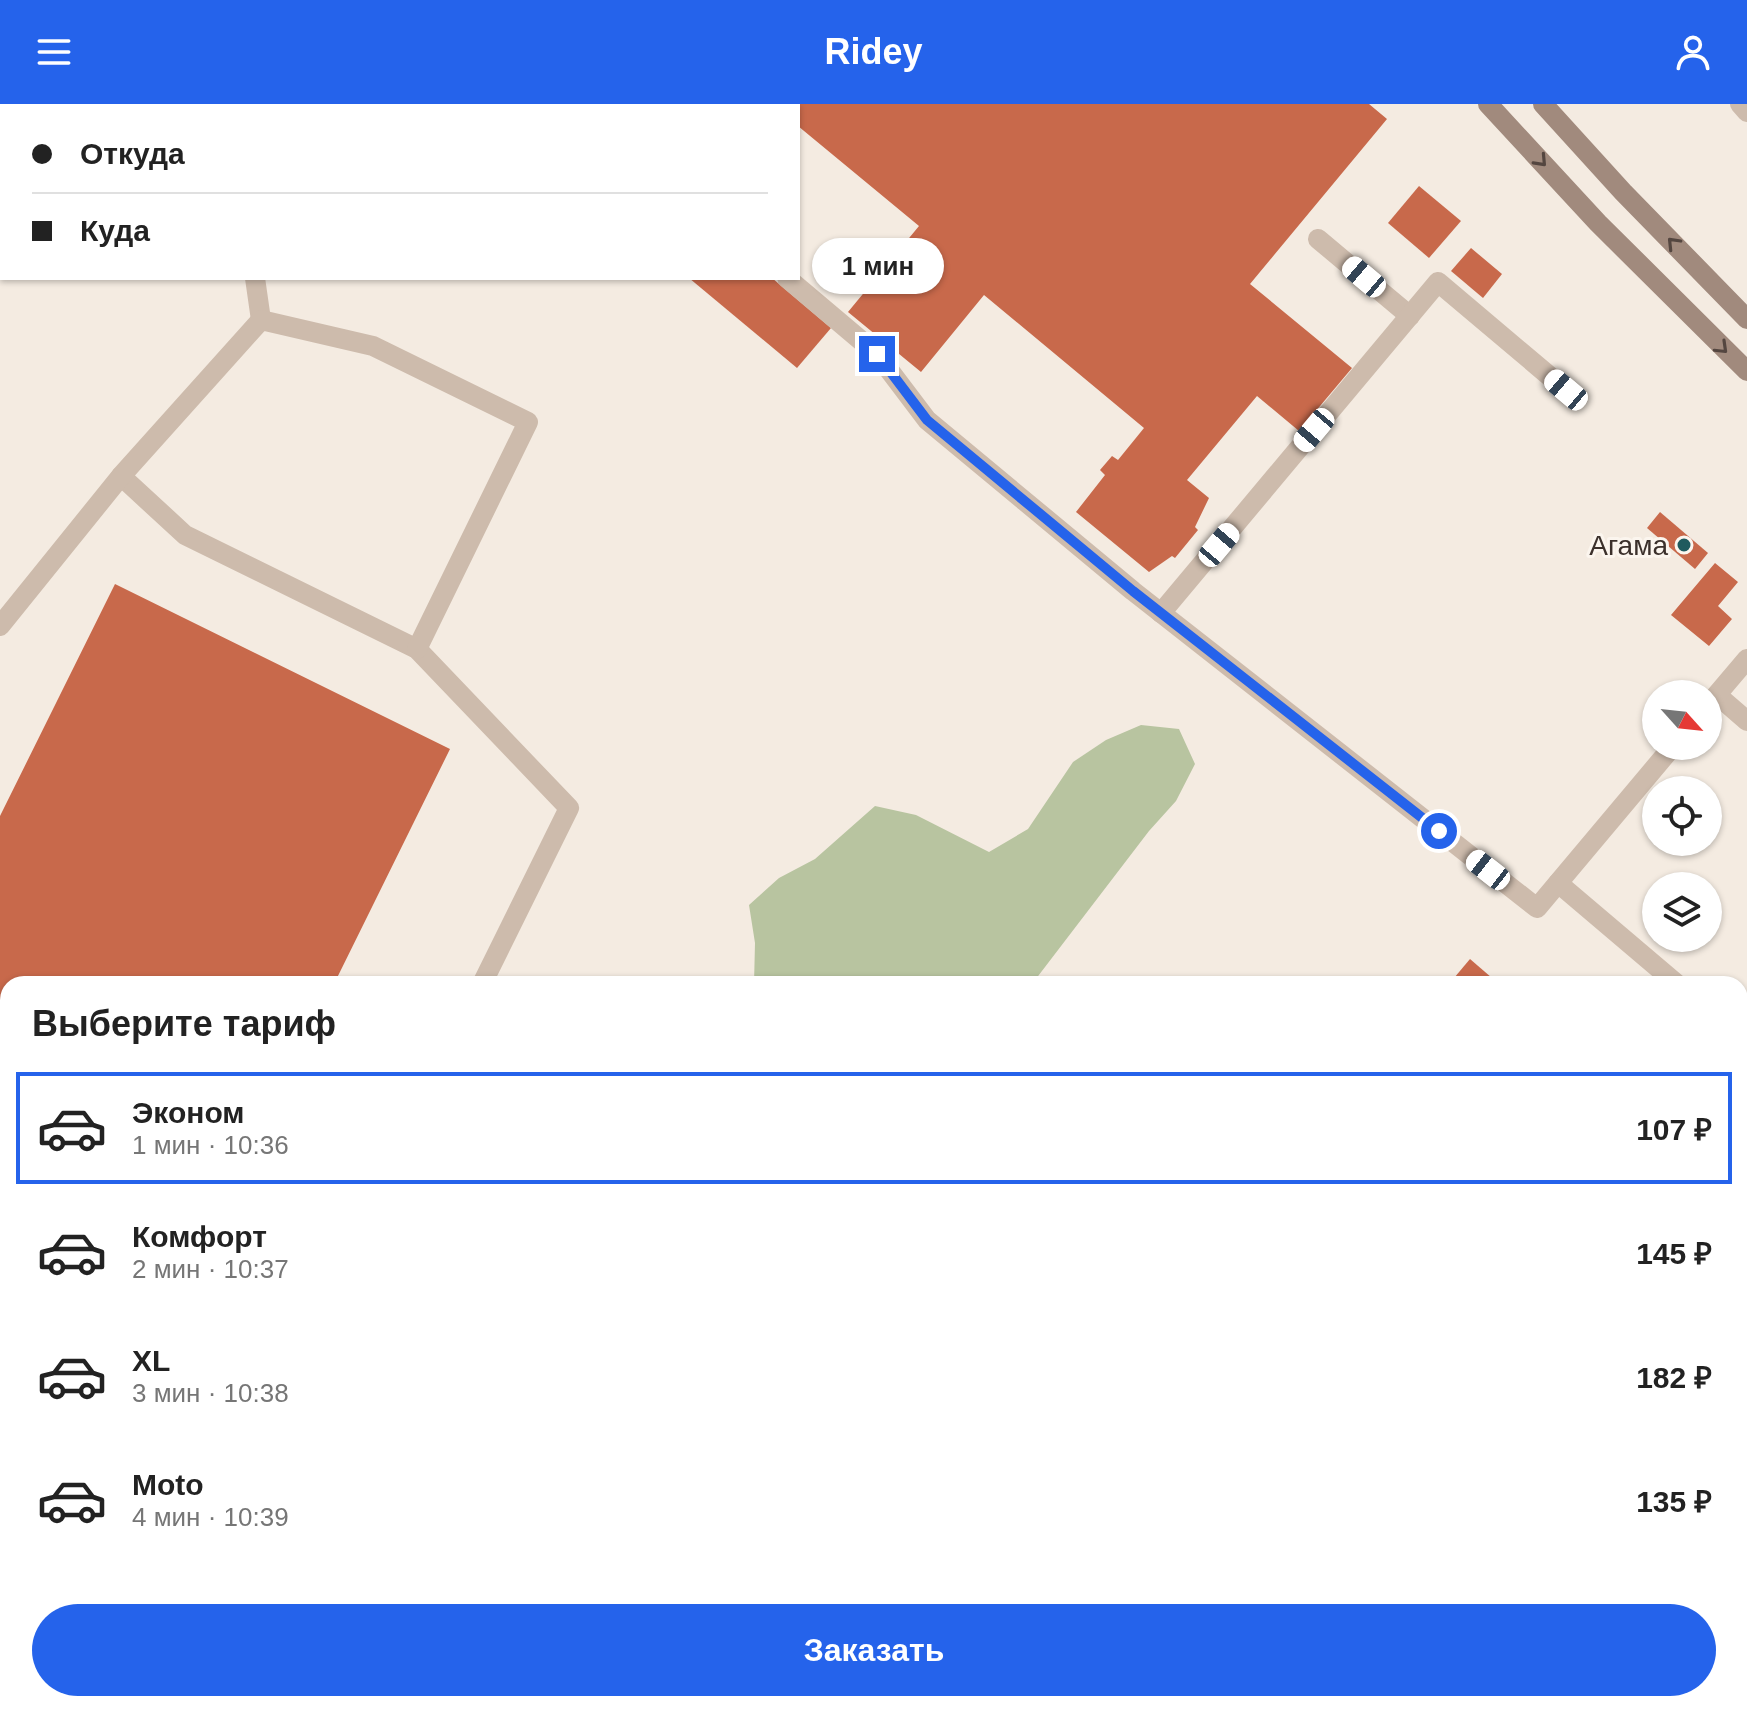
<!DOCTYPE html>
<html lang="ru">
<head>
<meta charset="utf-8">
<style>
	body { margin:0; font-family:Helvetica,sans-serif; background:#f2f2f2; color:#222; height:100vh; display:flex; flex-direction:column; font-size:30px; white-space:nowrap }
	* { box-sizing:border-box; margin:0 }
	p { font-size:26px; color:#767676 }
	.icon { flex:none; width:44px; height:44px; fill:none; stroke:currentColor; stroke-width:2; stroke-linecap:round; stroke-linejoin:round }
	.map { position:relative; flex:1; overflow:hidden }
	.panel { position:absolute; left:0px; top:872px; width:1748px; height:736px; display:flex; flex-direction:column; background:#fff; border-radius:24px 24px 0 0; box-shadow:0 2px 6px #0004 }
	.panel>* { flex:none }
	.guide { position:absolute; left:0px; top:0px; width:800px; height:176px; box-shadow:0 2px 6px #0004; display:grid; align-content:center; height:176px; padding:0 32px; background:#fff }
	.needle { width:52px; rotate:117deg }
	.controls { position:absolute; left:1642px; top:576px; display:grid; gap:16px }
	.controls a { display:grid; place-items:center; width:80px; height:80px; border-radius:50%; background:#fff; box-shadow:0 2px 6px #0004; font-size:40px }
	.end { position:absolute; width:36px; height:36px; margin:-18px; border:10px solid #2563eb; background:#fff; box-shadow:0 0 0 4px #fff }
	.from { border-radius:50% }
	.bubble { position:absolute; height:56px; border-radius:28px; background:#fff; box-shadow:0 2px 6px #0004; font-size:26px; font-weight:600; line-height:56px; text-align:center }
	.car { position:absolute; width:24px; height:48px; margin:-24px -12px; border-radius:10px; box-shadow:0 0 6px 2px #0007; background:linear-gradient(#fff 24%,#345 0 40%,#fff 0 76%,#345 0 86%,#fff 0) }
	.guide b { display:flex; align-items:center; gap:28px; height:76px; font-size:30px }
	.guide b+b { border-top:2px solid #e0e0e0 }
	.guide i { width:20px; height:20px; background:#222 }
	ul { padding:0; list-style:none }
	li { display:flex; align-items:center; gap:24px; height:112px; margin:0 16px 12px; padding:0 16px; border:4px solid transparent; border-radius:0px }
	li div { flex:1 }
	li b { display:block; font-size:30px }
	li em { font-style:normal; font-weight:600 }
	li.on { border-color:#2563eb }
	li>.icon { width:72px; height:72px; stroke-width:1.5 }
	h2 { padding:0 32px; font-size:36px; line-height:96px }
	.primary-button { display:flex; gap:16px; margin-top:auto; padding:16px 32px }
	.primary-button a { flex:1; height:92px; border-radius:48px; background:#2563eb; color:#fff; font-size:32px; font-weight:600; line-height:92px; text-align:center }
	header { display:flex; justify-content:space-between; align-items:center; height:104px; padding:0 32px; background:#2563eb; color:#fff; font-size:36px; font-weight:600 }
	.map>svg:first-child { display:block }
</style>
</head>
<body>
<header><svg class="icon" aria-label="menu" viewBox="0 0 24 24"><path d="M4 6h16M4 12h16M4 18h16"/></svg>Ridey<svg class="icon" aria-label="person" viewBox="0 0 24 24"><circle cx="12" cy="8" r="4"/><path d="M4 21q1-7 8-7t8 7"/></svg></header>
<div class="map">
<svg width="1747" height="1608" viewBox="0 0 1747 1608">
	<rect width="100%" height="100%" fill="#f4ebe1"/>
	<g fill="#b8c4a0">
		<path d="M1141,621L1179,625L1195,660L1176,697L1149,727L1032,880H754L755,839L749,801L779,774L815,755L875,702L916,711L989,748L1028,725L1073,658L1106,636Z"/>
		<path d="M848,1600H1528L1524,1608H842Z"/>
	</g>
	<g fill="#c8694b">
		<path d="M798,0H1369L1387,15L1250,180L1352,264L1299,327L1257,292L1187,376L1209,394L1195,423L1198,426L1175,454L1172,452L1149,468L1076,408L1105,371L1100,366L1112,352L1118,356L1144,324L984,191L921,268L848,208L919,122L798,22Z"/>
		<path d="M1419,82L1461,117L1429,154L1388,119Z"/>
		<path d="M1471,144L1502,170L1483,194L1451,167Z"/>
		<path d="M689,174H772L831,224L797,264Z"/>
		<path d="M1660,408L1708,449L1695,465L1647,424Z"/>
		<path d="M1715,459L1738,478L1718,502L1732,515L1709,542L1671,511Z"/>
		<path d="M115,480L450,645L334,880H8V1015L0,1011V712Z"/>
		<path d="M1470,855L1499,880H1449Z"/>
		<path d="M0,1068L8,1072V1129L0,1125Z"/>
		<path d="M0,1261L8,1264V1299L0,1316Z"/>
		<path d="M1747,1579V1608H1734L1740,1600Z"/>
	</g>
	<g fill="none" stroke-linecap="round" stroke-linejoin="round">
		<g stroke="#cdbbac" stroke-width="20">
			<path d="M580,0L582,2"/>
			<path d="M1740,0L1747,8"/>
			<path d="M1318,135L1410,212"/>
			<path d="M255,174L261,216"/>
			<path d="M787,174L877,250L927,316L1133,487L1537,804L1673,642"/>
			<path d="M121,372L185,431L417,545L569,704L482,880"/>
			<path d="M1161,509L1438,178L1566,286"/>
			<path d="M0,522L121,372L261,216L373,242L528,318L417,545"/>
			<path d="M1717,591L1747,617"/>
			<path d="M1708,601L1747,555"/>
			<path d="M1558,779L1677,880"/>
			<path d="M1740,933L1747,939"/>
			<path d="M0,1041L8,1044"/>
			<path d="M1740,1324L1747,1315"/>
			<path d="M135,1600L151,1608"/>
			<path d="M1611,1608L1615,1600"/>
		</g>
		<g stroke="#a18a7d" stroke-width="20">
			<path d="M1488,0L1598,119L1747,267"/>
			<path d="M1543,0L1623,88L1747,215"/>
			<path d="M83,2L85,0"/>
			<path d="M0,101L2,99"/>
		</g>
	</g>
	<defs><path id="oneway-chevron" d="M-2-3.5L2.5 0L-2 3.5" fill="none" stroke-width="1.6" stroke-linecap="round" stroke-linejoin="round" transform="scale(2)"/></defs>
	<g stroke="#544640">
		<use href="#oneway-chevron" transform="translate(1541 57) rotate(47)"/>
		<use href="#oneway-chevron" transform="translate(1673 139) rotate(-134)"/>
		<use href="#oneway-chevron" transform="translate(1722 244) rotate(44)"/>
	</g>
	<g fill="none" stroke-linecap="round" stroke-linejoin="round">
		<path stroke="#2563eb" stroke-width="10" d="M877,250L927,316L1133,487L1439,727"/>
	</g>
	<circle fill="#1f5a5e" stroke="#fbf5ee" stroke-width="3" cx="1684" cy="441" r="8"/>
	<g text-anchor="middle" stroke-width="6" stroke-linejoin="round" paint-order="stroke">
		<g font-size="28" fill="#3b302b" stroke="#fbf5ee" text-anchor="end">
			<text x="1668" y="451">Агама</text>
		</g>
	</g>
</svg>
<div class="controls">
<a><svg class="needle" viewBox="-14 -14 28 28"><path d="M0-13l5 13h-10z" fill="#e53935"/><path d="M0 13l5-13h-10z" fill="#767676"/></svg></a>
<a><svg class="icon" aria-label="locate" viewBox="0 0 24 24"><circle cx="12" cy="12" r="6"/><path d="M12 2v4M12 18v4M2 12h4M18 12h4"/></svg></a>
<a><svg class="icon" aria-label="layers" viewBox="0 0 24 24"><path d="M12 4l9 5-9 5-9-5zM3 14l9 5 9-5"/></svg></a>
</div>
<i class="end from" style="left:1439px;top:727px"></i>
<i class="end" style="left:877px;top:250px"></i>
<div class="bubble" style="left:812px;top:134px;width:132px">1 мин</div>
<i class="car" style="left:1364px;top:173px;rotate:310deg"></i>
<i class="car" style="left:1566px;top:286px;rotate:310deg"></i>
<i class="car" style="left:1314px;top:326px;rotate:220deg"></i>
<i class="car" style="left:1219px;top:441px;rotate:40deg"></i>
<i class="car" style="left:1488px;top:766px;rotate:308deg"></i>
<div class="guide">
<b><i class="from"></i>Откуда</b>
<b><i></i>Куда</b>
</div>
<section class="panel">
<h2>Выберите тариф</h2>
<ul>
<li class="on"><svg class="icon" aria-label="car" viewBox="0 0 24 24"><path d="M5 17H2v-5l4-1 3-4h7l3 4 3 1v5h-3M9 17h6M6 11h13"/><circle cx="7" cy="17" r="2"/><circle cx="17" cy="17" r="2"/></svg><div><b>Эконом</b><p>1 мин · 10:36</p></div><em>107 ₽</em></li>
<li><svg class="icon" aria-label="car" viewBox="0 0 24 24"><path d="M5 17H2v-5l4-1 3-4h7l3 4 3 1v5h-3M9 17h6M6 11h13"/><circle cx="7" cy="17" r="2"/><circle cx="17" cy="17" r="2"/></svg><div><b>Комфорт</b><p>2 мин · 10:37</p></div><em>145 ₽</em></li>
<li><svg class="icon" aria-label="car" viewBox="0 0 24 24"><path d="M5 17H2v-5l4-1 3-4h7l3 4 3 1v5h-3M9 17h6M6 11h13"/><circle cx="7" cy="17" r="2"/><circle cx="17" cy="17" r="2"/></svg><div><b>XL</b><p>3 мин · 10:38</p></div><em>182 ₽</em></li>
<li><svg class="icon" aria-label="car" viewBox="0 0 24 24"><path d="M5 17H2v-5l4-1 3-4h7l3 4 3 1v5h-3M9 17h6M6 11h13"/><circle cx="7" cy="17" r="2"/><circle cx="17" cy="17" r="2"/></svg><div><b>Moto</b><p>4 мин · 10:39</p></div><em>135 ₽</em></li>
</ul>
<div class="primary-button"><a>Заказать</a></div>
</section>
</div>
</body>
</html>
